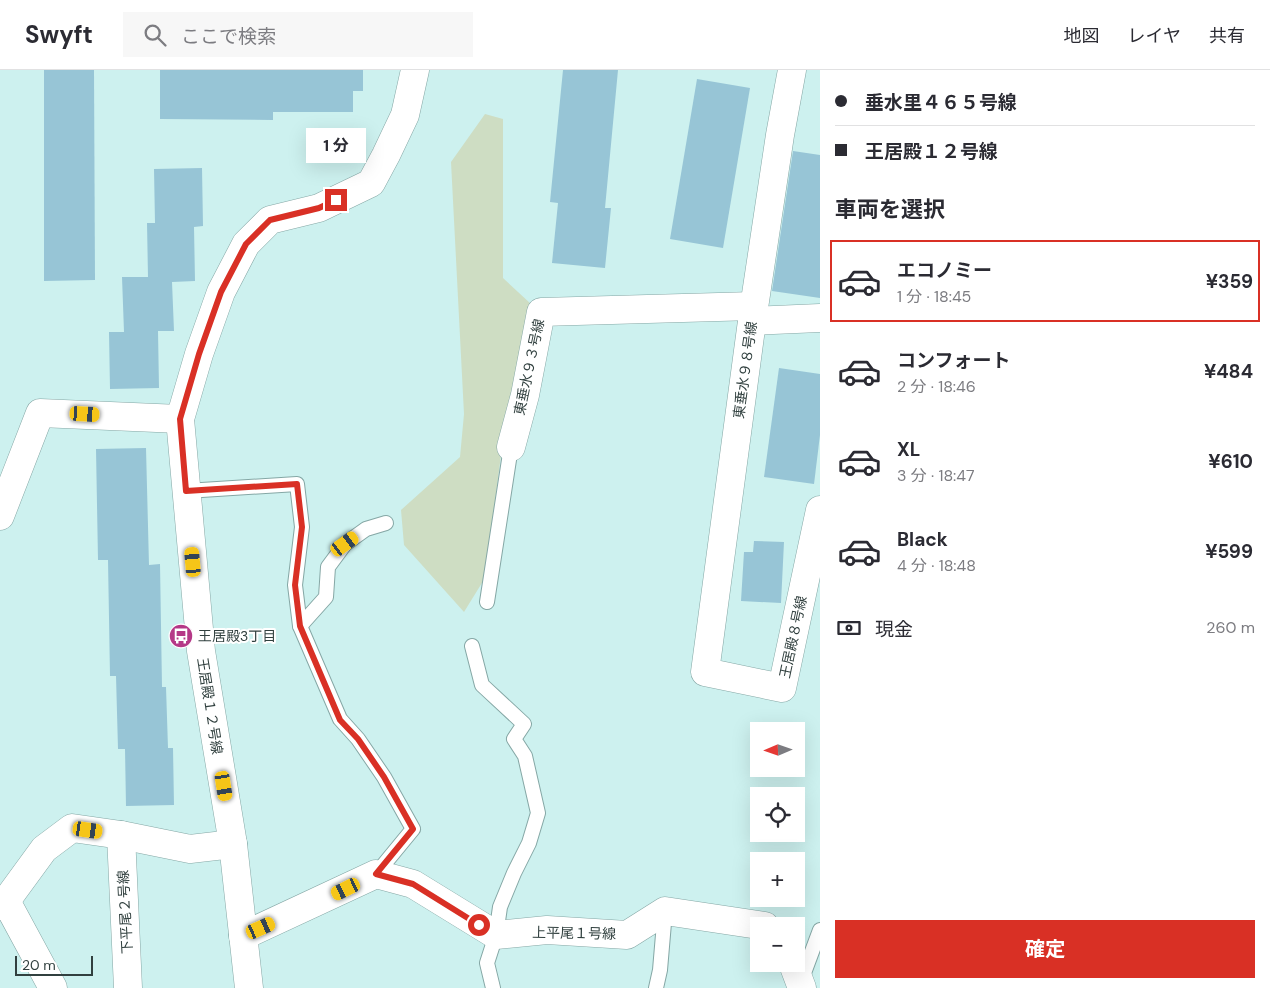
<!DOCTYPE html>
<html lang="ja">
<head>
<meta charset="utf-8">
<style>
	body { margin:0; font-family:"DM Sans","Noto Sans JP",sans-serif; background:#f7f7f7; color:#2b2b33; height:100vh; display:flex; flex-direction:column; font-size:19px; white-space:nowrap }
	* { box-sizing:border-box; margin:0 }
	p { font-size:16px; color:#7c7c81 }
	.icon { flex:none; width:28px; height:28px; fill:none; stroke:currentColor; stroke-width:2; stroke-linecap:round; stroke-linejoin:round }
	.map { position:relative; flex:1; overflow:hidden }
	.drawer { display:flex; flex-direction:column; background:#fff; width:450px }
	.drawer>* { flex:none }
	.hud { display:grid; align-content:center; height:110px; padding:0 15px; background:#fff }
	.needle { width:32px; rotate:268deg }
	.buttons { position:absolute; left:750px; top:652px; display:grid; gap:10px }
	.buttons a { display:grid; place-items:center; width:55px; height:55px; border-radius:0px; background:#fff; box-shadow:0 5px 20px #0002; font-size:25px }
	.scale { position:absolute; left:15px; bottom:12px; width:78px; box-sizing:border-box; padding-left:5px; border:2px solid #31403f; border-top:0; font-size:14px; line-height:18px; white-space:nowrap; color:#31403f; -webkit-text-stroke:4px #fff; paint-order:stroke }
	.end { position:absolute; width:22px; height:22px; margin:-11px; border:6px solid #d93025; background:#fff; box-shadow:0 0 0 2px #fff }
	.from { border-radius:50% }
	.bubble { position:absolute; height:35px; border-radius:0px; background:#fff; box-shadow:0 5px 20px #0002; font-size:16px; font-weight:700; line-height:35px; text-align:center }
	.car { position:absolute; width:15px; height:30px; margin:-15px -8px; border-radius:6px; box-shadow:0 0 4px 1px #0007; background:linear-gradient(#f5c518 24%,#345 0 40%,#f5c518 0 76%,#345 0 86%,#f5c518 0) }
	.hud b { display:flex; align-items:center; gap:18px; height:48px; font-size:19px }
	.hud b+b { border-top:1px solid #e1e1e2 }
	.hud i { width:12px; height:12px; background:#2b2b33 }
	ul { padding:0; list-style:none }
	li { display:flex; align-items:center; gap:15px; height:82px; margin:0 10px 8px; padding:0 5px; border:2px solid transparent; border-radius:0px }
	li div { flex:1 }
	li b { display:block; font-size:19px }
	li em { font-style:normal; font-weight:700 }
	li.active { border-color:#d93025 }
	li>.icon { width:45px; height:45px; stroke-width:1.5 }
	h2 { padding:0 15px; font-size:22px; line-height:60px }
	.pay { display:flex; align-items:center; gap:12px; height:55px; padding:0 15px; font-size:19px }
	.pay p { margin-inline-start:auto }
	.action { display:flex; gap:10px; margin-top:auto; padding:10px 15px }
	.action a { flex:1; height:58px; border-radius:0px; background:#d93025; color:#fff; font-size:20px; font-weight:700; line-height:58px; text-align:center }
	header { display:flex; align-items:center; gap:30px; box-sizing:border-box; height:70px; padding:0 25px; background:#fff; border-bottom:1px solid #e1e1e2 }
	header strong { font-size:24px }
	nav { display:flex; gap:28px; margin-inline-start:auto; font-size:18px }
	.search { width:350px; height:45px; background:#f7f7f7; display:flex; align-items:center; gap:12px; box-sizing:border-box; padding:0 18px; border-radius:0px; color:#7c7c81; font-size:19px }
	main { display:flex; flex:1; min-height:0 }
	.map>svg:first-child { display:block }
</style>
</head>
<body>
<header>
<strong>Swyft</strong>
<div class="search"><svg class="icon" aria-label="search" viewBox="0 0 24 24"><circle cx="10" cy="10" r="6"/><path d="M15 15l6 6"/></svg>ここで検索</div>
<nav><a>地図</a><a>レイヤ</a><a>共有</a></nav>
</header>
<main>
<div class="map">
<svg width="820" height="918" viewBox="0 0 820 918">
	<rect width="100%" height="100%" fill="#cdf1ef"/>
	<path fill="#ceddc3" d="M485,44L503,49V208L531,234L504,362L485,508L464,542L404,475L401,440L460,387L464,344L451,92Z"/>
	<g fill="#97c5d6">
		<path d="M44,0H94L95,210L44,211Z"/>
		<path d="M160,0H363V21H353V42H273V50L160,49Z"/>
		<path d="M563,0H618L605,138H611L605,198L552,193L558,133L550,132Z"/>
		<path d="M697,9L750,18L723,178L670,169Z"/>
		<path d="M793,81L820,85V228L772,221Z"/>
		<path d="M202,98L203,156L194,157L195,211L172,212L174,261H158L159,318L110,319L109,262H124L122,207H148L147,153H155L154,99Z"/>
		<path d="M779,298L820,304V365L814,414L764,407Z"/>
		<path d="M146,378L149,495L160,494L162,617H166L168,678H173L174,735L126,736L125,679H118L116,606H110L108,490H98L96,379Z"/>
		<path d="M754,471L784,472L781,533L741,531L744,482H753Z"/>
	</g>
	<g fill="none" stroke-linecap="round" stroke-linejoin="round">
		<g stroke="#85a7a5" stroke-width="16">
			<g id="service">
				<path d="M186,421L297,414L302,457L295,515L300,556L340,649L358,669L384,707L413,759L376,804"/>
				<path d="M487,532L511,377"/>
				<path d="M300,556L326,527L328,497L345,474L366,459L386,453"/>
				<path d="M472,576L482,615L524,654L514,669L525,686L538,743L529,773L514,803L500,837L496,865L487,893L493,918"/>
				<path d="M801,911L820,860"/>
				<path d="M656,918L660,900L665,841"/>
			</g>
		</g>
		<g stroke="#85a7a5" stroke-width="29">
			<g id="minor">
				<path d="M792,0L780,65L752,251L705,602L782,618L820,440"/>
				<path d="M752,251L820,248"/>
				<path d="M511,377L525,325L541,242L754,236"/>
				<path d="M0,446L40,343L180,349"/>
				<path d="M121,765L128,918"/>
				<path d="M6,831L53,918"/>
				<path d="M0,836L6,831L44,779L72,758L121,765L190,779L233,774"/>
				<path d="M243,866L376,804L413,814L496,865L547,860L627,865L665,841L765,856"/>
				<path d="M793,894L802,918"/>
				<path d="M249,918L233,774L201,581L180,349L199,284L221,222L246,174L270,150L319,138L371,113L386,85L405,45L415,0"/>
			</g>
		</g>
		<use href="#service" stroke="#fff" stroke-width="14"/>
		<use href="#minor" stroke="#fff" stroke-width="28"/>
	</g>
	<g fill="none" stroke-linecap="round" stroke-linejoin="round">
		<path stroke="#d93025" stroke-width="6" d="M336,130L319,138L270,150L246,174L221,222L199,284L180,349L186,421L297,414L302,457L295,515L300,556L340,650L358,669L384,707L413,759L376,804L413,814L479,855"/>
	</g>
	<defs>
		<g id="bus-disc" transform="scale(1.25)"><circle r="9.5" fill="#b53887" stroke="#fff"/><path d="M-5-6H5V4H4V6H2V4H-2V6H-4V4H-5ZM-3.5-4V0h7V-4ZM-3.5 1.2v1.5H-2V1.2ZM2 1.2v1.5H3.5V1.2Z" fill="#fff"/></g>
	</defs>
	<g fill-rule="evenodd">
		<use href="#bus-disc" x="181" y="566"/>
	</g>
	<g text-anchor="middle" stroke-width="4" stroke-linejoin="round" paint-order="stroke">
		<g font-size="14" fill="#31403f" stroke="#fff">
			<text transform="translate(529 297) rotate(-78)" y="5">東垂水９３号線</text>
			<text transform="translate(745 300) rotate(-82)" y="5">東垂水９８号線</text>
			<text transform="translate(793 567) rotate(-78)" y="5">王居殿８号線</text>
			<text transform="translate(210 636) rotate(81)" y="5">王居殿１２号線</text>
			<text transform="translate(125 842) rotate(-93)" y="5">下平尾２号線</text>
			<text transform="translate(574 863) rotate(1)" y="5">上平尾１号線</text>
		</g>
		<g font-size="14" fill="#31403f" stroke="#fff" text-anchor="start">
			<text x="198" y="571">王居殿3丁目</text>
		</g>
	</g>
</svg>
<div class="buttons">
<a><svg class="needle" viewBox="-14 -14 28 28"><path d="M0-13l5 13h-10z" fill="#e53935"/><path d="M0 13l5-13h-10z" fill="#7c7c81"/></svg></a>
<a><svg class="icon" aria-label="locate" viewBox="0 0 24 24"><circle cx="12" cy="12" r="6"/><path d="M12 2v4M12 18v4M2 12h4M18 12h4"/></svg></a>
<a>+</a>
<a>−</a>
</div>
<div class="scale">20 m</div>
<i class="end from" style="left:479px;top:855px"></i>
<i class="end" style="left:336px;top:130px"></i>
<div class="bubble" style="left:306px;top:58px;width:60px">1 分</div>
<i class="car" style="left:85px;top:344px;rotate:93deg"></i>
<i class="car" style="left:345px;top:474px;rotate:54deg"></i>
<i class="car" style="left:193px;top:492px;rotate:355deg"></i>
<i class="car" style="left:224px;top:716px;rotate:171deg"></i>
<i class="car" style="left:88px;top:760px;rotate:98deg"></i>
<i class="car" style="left:346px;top:819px;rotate:244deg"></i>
<i class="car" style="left:261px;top:858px;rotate:66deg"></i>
</div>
<section class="drawer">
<div class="hud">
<b><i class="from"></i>垂水里４６５号線</b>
<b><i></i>王居殿１２号線</b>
</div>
<h2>車両を選択</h2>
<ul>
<li class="active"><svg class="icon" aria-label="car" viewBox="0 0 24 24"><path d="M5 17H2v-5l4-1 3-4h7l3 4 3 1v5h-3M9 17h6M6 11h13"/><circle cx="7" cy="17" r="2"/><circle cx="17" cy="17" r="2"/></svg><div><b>エコノミー</b><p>1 分 · 18:45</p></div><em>¥359</em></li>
<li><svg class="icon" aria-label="car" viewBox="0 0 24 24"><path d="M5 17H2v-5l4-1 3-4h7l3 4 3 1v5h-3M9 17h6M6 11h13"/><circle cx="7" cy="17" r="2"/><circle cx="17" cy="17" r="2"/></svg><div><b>コンフォート</b><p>2 分 · 18:46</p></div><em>¥484</em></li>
<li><svg class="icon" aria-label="car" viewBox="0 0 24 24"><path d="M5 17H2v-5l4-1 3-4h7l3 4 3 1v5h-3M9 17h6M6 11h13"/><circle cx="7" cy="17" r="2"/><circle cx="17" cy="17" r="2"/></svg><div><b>XL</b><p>3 分 · 18:47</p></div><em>¥610</em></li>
<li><svg class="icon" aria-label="car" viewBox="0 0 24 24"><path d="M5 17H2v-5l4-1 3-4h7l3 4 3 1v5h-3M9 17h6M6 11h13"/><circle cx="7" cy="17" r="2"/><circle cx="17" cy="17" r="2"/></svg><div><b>Black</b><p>4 分 · 18:48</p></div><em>¥599</em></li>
</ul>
<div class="pay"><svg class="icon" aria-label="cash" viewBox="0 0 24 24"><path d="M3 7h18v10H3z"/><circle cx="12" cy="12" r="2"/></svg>現金<p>260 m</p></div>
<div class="action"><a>確定</a></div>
</section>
</main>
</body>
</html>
